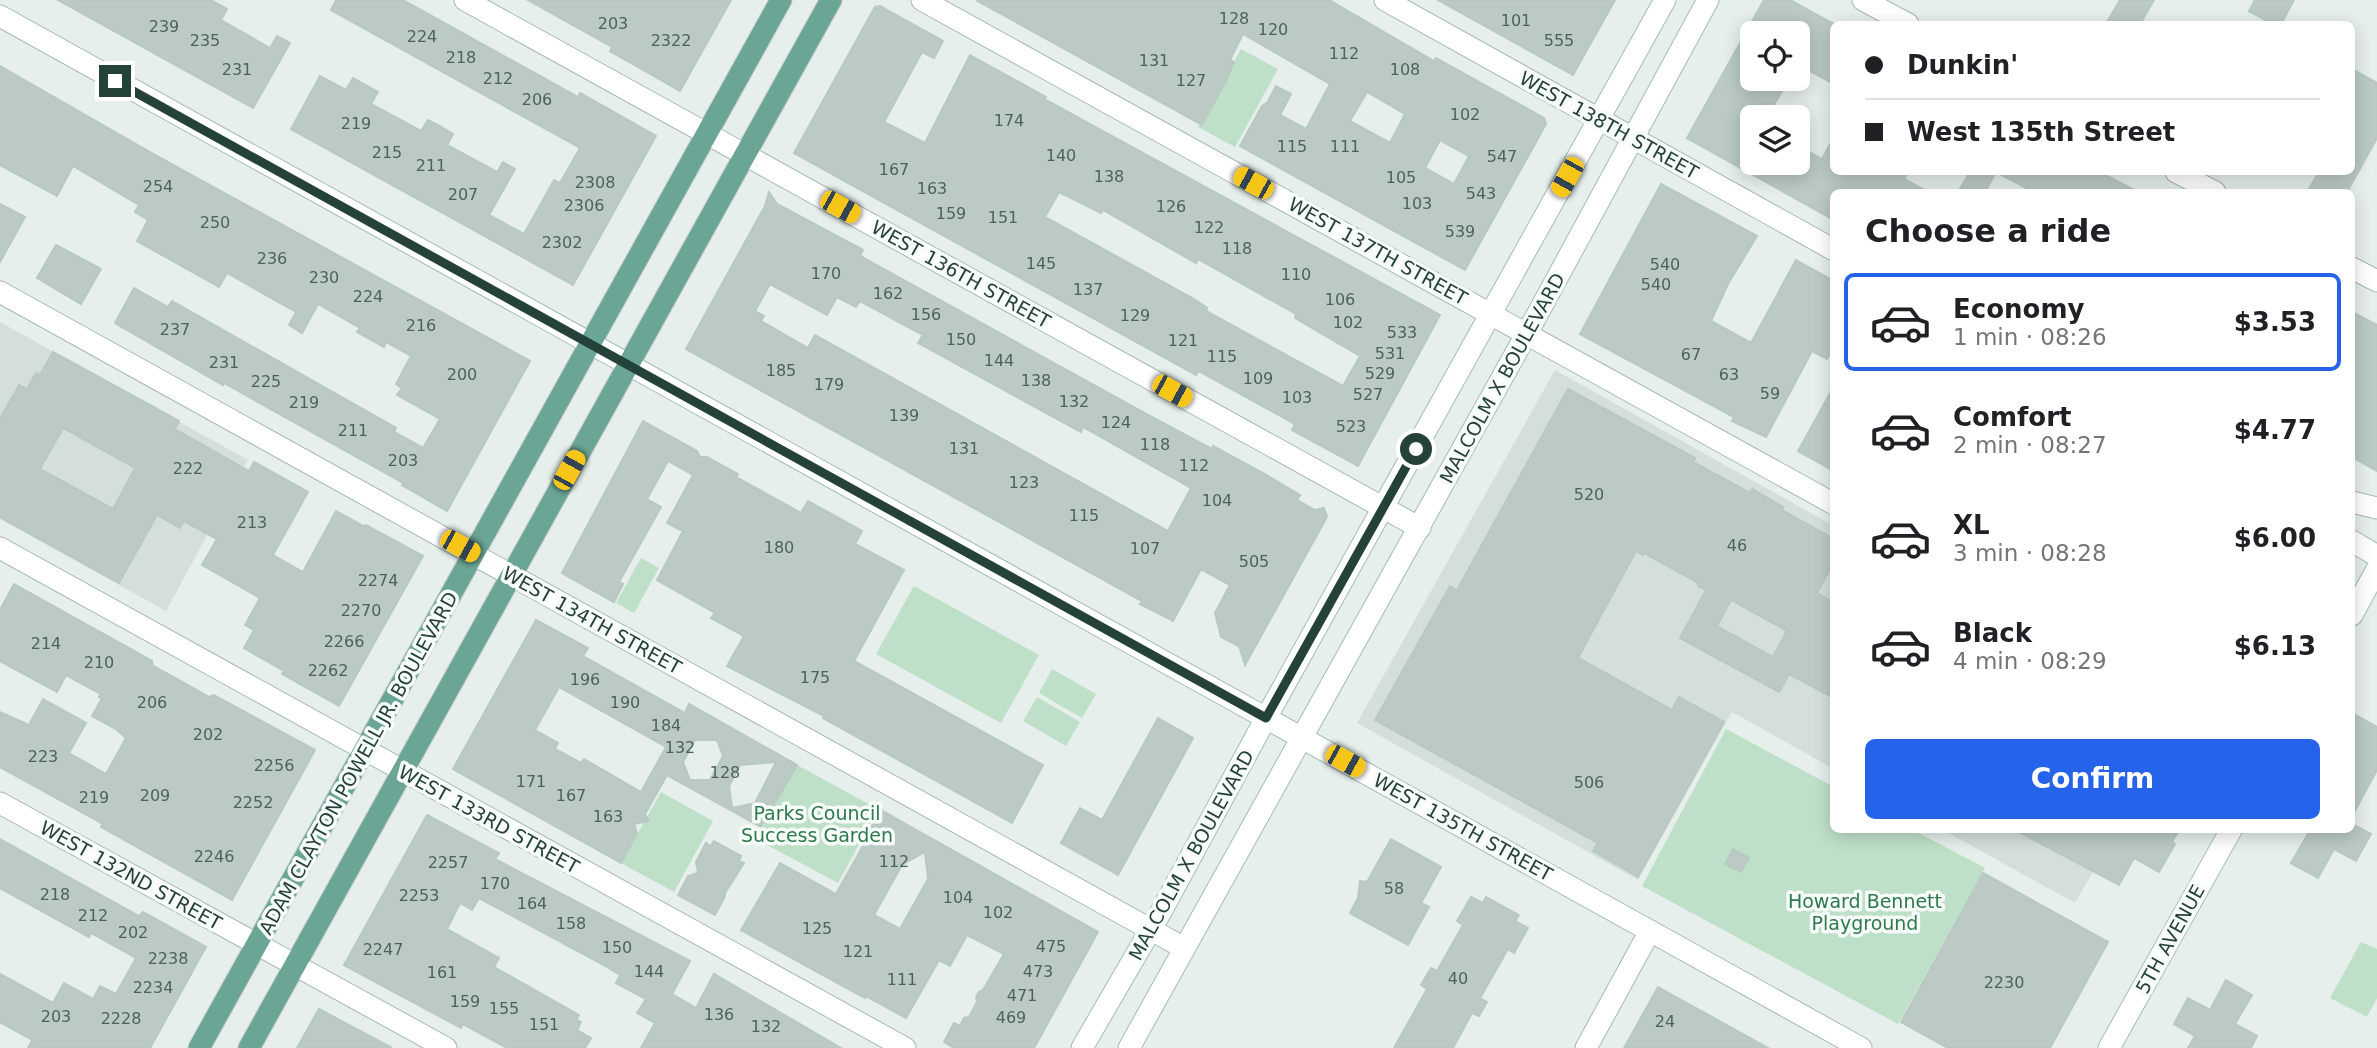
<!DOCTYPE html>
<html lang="en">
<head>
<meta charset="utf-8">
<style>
	body { margin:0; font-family:"DejaVu Sans",sans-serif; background:#f6f6f6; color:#202124; height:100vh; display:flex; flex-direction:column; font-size:26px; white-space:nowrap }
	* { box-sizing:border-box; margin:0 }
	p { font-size:23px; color:#757577 }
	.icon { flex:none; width:38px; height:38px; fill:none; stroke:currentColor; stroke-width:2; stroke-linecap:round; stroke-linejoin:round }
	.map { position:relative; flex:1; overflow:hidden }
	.drawer { position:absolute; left:1830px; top:189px; width:525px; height:644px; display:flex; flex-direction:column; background:#fff; border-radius:10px; box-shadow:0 4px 18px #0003 }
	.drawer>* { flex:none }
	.banner { position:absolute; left:1830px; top:21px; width:525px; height:154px; border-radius:10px; box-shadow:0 4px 18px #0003; display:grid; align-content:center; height:154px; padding:0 35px; background:#fff }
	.controls { position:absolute; left:1740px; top:21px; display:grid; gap:14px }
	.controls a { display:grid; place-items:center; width:70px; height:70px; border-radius:10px; background:#fff; box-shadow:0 4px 18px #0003; font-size:35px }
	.end { position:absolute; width:32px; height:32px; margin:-16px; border:9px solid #24423a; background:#fff; box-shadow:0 0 0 4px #fff }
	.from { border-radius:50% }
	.car { position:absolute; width:21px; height:42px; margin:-21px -10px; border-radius:9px; box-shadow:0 0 5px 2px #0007; background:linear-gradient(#f5c518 24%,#345 0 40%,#f5c518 0 76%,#345 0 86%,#f5c518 0) }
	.banner b { display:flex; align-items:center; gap:24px; height:66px; font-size:26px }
	.banner b+b { border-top:2px solid #e0e0e0 }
	.banner i { width:18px; height:18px; background:#202124 }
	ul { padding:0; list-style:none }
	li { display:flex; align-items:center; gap:21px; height:98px; margin:0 14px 10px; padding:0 21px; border:4px solid transparent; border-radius:10px }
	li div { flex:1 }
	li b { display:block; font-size:26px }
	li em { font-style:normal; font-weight:600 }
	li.selected { border-color:#2563eb }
	li>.icon { width:63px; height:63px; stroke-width:1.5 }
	h2 { padding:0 35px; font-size:32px; line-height:84px }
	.action { display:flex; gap:14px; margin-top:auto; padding:14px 35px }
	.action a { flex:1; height:80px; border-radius:10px; background:#2563eb; color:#fff; font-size:28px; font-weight:600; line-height:80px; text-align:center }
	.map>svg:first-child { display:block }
</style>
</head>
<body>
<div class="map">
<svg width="2377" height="1048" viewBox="0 0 2377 1048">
	<rect width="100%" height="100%" fill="#e6efeb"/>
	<g fill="#d4dfda">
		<path d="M0,322L248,460L166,611L0,519Z"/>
		<path d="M1555,370L1834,526V769L1732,712L1638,880L1357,723Z"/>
		<path d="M1943,830H2117L2075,903Z"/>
	</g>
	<g fill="#bfe0c8">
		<path d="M1241,49L1278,69L1235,147L1198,127Z"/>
		<path d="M641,558L659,568L634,613L616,603Z"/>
		<path d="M914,586L1039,655L1001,723L876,654Z"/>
		<path d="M1052,669L1096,694L1082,718L1039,693Z"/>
		<path d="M1037,697L1080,722L1066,746L1023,721Z"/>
		<path d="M1726,729L1834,787V830H1913L1985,868L1898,1024L1642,886Z"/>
		<path d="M797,765L878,809L838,883L756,839Z"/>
		<path d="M661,792L713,821L674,892L621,863Z"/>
		<path d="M2361,942L2377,949V998L2367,1017L2330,998Z"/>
	</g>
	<g fill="#bbcac4" stroke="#b8c9c2" stroke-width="2" fill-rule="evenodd">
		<path d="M58,0H211L227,9L221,20L270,48L277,36L290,43L253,108Z"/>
		<path d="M336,0H403L578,97L580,93L656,136L573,285L291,129L320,76L346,90L353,78L378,92L371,104L421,131L428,120L440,126L453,134L447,145L497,172L503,162L515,169L489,215L524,234L554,180L560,183L580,148L331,10Z"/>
		<path d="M528,0H731L680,91L610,51L612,47Z"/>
		<path d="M976,0H1329L1434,61L1436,58L1544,118L1546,124L1465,270L1240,146L1262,106L1267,103L1276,86L1291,94L1280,115L1306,129L1330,84L1243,34L1230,60L1234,62L1225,83L1202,125ZM1367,92L1405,114L1390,143L1350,121ZM1440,140L1469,156L1454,184L1425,168Z"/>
		<path d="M1438,0H1615L1573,75Z"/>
		<path d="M1764,0H1790L1834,24V84L1797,64V33H1752V79H1789L1767,117H1752V163H1797V145L1822,159L1834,137V172H1908L1904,179L1928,192H1834V220L1687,138Z"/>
		<path d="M2120,0H2154L2140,24H2106Z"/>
		<path d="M2255,0H2294L2281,24H2273L2249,11Z"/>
		<path d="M880,6L943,41L934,58L922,52L884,122L925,143L970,55L1046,97L1044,99L1440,315L1358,466L1292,430L1295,424L1199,371L1196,375L794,153L875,7ZM1059,192L1101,213L1103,210L1196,263L1198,259L1296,314L1295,318L1360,356L1343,386L1206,311L1207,308L1194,299L1045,217Z"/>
		<path d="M0,66L150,152L530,361L447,511L402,485L403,483L387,474L224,383L223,385L115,323L134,288L168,307L172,301L396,428L394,432L423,448L440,419L397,395L402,388L396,384L411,356L386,342L384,347L357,332L360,328L318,304L302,333L289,325L296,312L227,273L219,287L137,241L148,220L135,212L139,205L73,166L57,196L0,165Z"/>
		<path d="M2352,69L2377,83V138L2347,192H2307L2319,172H2352Z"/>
		<path d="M1970,172H2100L2138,192H2034L1996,172L1985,192H1958Z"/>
		<path d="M1661,184L1757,236L1728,284L1711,321L1751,343L1796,260L1834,281V347L1827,359L1812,351L1766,437L1732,421L1734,417L1580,334Z"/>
		<path d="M769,192L777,204L863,250L860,256L1148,415L1212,449L1213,446L1263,473L1300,495L1297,500L1315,510L1324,508L1327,517L1245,665L1239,646L1221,637L1215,613L1230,585L1201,569L1173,621L1140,604L1142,601L686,349L765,206ZM770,284L827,315L837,297L856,307L860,301L923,335L918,343L1081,432L1083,427L1191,488L1168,531L815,335L808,348L761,321L764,316L755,311Z"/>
		<path d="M0,204L25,217L0,262Z"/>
		<path d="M56,245L101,269L81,304L37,278Z"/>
		<path d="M2352,312L2377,325V471L2352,457Z"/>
		<path d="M53,352L179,421L175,429L249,471L254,462L308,492L273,555L303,572L336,511L365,527L366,525L423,556L339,706L282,674L284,671L244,648L254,630L245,625L260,598L202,565L217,539L184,521L180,528L157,515L119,583L0,517V419L19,385L27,389L36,373L40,375ZM63,428L135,468L113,509L40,469Z"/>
		<path d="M1834,386V471L1798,451Z"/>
		<path d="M1568,389L1695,458L1693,462L1750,493L1752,489L1783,507L1782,510L1834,539V562L1817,593L1834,603V698L1789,674L1779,692L1680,638L1706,590L1698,586L1699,583L1644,553L1643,555L1636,551L1578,658L1672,710L1679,697L1724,722L1638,877L1593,851L1598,843L1375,720L1450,586L1457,590ZM1731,600L1787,631L1773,657L1717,626Z"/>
		<path d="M643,421L697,451L700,457H707L738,474L736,477L801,513L808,501L862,531L855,544L904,570L854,661L1043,765L1012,823L823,718L824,716L727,666L744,636L711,618L715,613L657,580L683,531L667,523L693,475L668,461L647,499L661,507L619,582L623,584L614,602L562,573Z"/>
		<path d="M14,584L152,661L153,666L181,681L209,697L214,695L315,750L232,900L101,827L103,824L0,767V712L29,725L43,699L86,723L69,753L106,774L126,738L116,729L92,716L102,698L99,697L101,694L66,675L57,692L0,661V610Z"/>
		<path d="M536,620L588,648L583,656L642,689L685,713L689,704L797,765L761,827L667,775L645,814L649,821L634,824L637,834L621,863L453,769ZM559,687L666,747L641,792L584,759L581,763L555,749L558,743L535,730ZM695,740H717L723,756L710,780H690L683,762ZM776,762L755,803L732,808L729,786L740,765Z"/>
		<path d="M2352,713L2377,727V770L2352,816Z"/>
		<path d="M1158,718L1193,738L1118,875L1061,843L1080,808L1102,820Z"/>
		<path d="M881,810L1098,932L1034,1048H954L944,1042L954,1023L960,1026L964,1018L969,1017L977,1002L976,997L979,992L983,990L1004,954L967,935L950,966L939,960L906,1018L866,996L865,998L741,930L780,863L836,894L872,830L870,829ZM925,852L928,879L900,929L874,915L902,865Z"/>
		<path d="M427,815L499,853L495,859L690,961L672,994L696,1008L714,974L841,1048H641L655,1023L637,1013L646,999L616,983L620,975L602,964L479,898L472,910L460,903L447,929L499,958L494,967L579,1015L576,1020L581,1022L577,1030L591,1038L585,1048H507L463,1024L461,1028L344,965Z"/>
		<path d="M2352,824L2371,834L2356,861L2334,849L2318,878L2291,863L2310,830H2352Z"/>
		<path d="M2015,830H2179L2172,842L2175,844L2159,872L2134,858L2119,885Z"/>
		<path d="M0,839L139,916L143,912L206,947L150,1048H28L32,1040L0,1022V974L53,1003L64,983L93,999L100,986L116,994L136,958L91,933L89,937L0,888Z"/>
		<path d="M1391,839L1441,867L1421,903L1429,907L1408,945L1350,913L1358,898L1360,881L1367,882Z"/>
		<path d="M714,841L741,856L739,861L744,863L725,893V896L715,915L678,895L688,876L698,873L696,862L706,843L711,846Z"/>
		<path d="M1733,849L1749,858L1741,872L1725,864Z"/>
		<path d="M1983,873L2108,942L2050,1048H1948L1901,1022Z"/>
		<path d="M1471,897L1483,903L1486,897L1519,915L1515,921L1528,928L1514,953L1508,949L1480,998L1487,1002L1479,1016L1472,1013L1453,1048H1394L1427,989L1421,985L1431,968L1437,971L1463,925L1457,921Z"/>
		<path d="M2226,980L2252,995L2235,1024L2257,1036L2251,1048H2188L2195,1036L2174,1024L2188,998L2210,1010Z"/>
		<path d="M1658,987L1768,1048H1624Z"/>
		<path d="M319,1009L392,1048H297Z"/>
	</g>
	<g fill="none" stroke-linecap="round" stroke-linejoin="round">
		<g stroke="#a8b8b2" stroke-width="23">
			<g id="street">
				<path d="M465,0L1420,528"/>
				<path d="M922,0L1834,504"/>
				<path d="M1385,0L1834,250"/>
				<path d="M1863,0L1908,24"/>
				<path d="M2176,172L2215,192"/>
				<path d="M2352,268L2377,281"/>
				<path d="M0,292L1184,948"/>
				<path d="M2352,502L2377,508"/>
				<path d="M2352,541L2377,556"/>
				<path d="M0,548L905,1048"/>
				<path d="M0,803L446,1048"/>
				<path d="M1586,1048L1650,931"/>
			</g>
		</g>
		<g stroke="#a4bbb3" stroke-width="23">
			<g id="secondary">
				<path d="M0,16L1861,1048"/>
				<path d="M2352,615L2377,569"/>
				<path d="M1082,1048L1162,910L1266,718L1665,0"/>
				<path d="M1129,1048L1537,315L1708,0"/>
				<path d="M2109,1048L2231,830"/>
			</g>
		</g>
		<g stroke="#c2cac8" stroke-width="23">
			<g id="primary">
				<path d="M199,1048L781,0"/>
				<path d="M249,1048L831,0"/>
			</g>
		</g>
		<use href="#street" stroke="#fff" stroke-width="21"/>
		<use href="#secondary" stroke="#fff" stroke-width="21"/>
		<use href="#primary" stroke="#6aa596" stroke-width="21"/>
	</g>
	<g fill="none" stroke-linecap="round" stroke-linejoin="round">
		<path stroke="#24423a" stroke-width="9" d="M115,81L1266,718L1416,449"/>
	</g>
	<g text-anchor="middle" stroke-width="7" stroke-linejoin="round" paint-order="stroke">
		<g font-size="16" fill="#4a645c">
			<text x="1234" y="24">128</text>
			<text x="1516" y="26">101</text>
			<text x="613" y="29">203</text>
			<text x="164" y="32">239</text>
			<text x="1273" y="35">120</text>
			<text x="422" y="42">224</text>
			<text x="205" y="46">235</text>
			<text x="671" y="46">2322</text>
			<text x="1559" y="46">555</text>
			<text x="1344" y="59">112</text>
			<text x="461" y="63">218</text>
			<text x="1154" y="66">131</text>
			<text x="237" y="75">231</text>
			<text x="1405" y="75">108</text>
			<text x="498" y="84">212</text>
			<text x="1191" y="86">127</text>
			<text x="537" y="105">206</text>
			<text x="1465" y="120">102</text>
			<text x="1009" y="126">174</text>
			<text x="356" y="129">219</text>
			<text x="1292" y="152">115</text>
			<text x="1345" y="152">111</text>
			<text x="387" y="158">215</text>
			<text x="1061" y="161">140</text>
			<text x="1502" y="162">547</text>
			<text x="431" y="171">211</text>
			<text x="894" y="175">167</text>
			<text x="1109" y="182">138</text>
			<text x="1401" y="183">105</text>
			<text x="595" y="188">2308</text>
			<text x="158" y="192">254</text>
			<text x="932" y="194">163</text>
			<text x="1481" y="199">543</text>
			<text x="463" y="200">207</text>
			<text x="1417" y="209">103</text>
			<text x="584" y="211">2306</text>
			<text x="1171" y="212">126</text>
			<text x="951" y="219">159</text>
			<text x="1003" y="223">151</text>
			<text x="215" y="228">250</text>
			<text x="1209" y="233">122</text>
			<text x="1460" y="237">539</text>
			<text x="562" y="248">2302</text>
			<text x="1237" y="254">118</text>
			<text x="272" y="264">236</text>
			<text x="1041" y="269">145</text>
			<text x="1665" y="270">540</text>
			<text x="826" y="279">170</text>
			<text x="1296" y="280">110</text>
			<text x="324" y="283">230</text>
			<text x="1656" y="290">540</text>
			<text x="1088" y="295">137</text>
			<text x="888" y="299">162</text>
			<text x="368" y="302">224</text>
			<text x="1340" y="305">106</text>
			<text x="926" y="320">156</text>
			<text x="1135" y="321">129</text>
			<text x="1348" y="328">102</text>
			<text x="421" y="331">216</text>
			<text x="175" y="335">237</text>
			<text x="1402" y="338">533</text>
			<text x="961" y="345">150</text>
			<text x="1183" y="346">121</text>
			<text x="1390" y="359">531</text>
			<text x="1691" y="360">67</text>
			<text x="1222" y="362">115</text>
			<text x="999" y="366">144</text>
			<text x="224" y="368">231</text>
			<text x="781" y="376">185</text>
			<text x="1380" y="379">529</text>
			<text x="462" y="380">200</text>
			<text x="1729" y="380">63</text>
			<text x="1258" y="384">109</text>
			<text x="1036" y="386">138</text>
			<text x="266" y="387">225</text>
			<text x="829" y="390">179</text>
			<text x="1770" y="399">59</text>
			<text x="1368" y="400">527</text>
			<text x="1297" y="403">103</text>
			<text x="1074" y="407">132</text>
			<text x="304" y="408">219</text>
			<text x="904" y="421">139</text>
			<text x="1116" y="428">124</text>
			<text x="1351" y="432">523</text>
			<text x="353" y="436">211</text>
			<text x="1155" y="450">118</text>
			<text x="964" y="454">131</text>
			<text x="403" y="466">203</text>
			<text x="1194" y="471">112</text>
			<text x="188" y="474">222</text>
			<text x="1024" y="488">123</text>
			<text x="1589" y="500">520</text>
			<text x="1217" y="506">104</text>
			<text x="1084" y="521">115</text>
			<text x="252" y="528">213</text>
			<text x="1737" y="551">46</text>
			<text x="779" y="553">180</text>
			<text x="1145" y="554">107</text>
			<text x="1254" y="567">505</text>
			<text x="378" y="586">2274</text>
			<text x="361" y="616">2270</text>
			<text x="344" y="647">2266</text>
			<text x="46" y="649">214</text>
			<text x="99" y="668">210</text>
			<text x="328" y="676">2262</text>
			<text x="815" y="683">175</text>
			<text x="585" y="685">196</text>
			<text x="152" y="708">206</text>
			<text x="625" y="708">190</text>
			<text x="666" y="731">184</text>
			<text x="208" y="740">202</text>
			<text x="680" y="753">132</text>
			<text x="43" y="762">223</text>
			<text x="274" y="771">2256</text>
			<text x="725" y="778">128</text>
			<text x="531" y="787">171</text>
			<text x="1589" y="788">506</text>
			<text x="155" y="801">209</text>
			<text x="571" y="801">167</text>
			<text x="94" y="803">219</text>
			<text x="253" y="808">2252</text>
			<text x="608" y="822">163</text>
			<text x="214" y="862">2246</text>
			<text x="894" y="867">112</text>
			<text x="448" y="868">2257</text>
			<text x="495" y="889">170</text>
			<text x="1394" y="894">58</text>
			<text x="55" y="900">218</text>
			<text x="419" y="901">2253</text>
			<text x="958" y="903">104</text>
			<text x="532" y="909">164</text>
			<text x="998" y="918">102</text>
			<text x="93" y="921">212</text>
			<text x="571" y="929">158</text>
			<text x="817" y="934">125</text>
			<text x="133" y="938">202</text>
			<text x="1051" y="952">475</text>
			<text x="617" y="953">150</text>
			<text x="383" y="955">2247</text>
			<text x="858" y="957">121</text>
			<text x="168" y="964">2238</text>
			<text x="649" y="977">144</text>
			<text x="1038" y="977">473</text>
			<text x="442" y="978">161</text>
			<text x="1458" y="984">40</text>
			<text x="902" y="985">111</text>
			<text x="2004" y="988">2230</text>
			<text x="153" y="993">2234</text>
			<text x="1022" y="1001">471</text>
			<text x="465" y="1007">159</text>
			<text x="504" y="1014">155</text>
			<text x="719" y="1020">136</text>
			<text x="56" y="1022">203</text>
			<text x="1011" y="1023">469</text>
			<text x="121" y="1024">2228</text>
			<text x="1665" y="1027">24</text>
			<text x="544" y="1030">151</text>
			<text x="766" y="1032">132</text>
		</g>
		<g font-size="19" fill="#24423a" stroke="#f7fbf9">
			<text transform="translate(1609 125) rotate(29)" y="7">WEST 138TH STREET</text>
			<text transform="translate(1378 251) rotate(29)" y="7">WEST 137TH STREET</text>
			<text transform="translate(961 274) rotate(29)" y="7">WEST 136TH STREET</text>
			<text transform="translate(1502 378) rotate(-61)" y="7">MALCOLM X BOULEVARD</text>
			<text transform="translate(592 620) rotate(29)" y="7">WEST 134TH STREET</text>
			<text transform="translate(358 763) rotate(-61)" y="7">ADAM CLAYTON POWELL JR. BOULEVARD</text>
			<text transform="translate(489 819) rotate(29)" y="7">WEST 133RD STREET</text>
			<text transform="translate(1463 827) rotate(29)" y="7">WEST 135TH STREET</text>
			<text transform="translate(1191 855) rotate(-61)" y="7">MALCOLM X BOULEVARD</text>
			<text transform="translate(131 875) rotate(29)" y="7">WEST 132ND STREET</text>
			<text transform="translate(2170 939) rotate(-61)" y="7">5TH AVENUE</text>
		</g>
		<g font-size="19" fill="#2d7a4b" stroke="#f7fbf9">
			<text x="817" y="820">Parks Council<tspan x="817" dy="22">Success Garden</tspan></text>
			<text x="1865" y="908">Howard Bennett<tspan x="1865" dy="22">Playground</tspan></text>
		</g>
	</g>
</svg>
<div class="controls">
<a><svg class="icon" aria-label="locate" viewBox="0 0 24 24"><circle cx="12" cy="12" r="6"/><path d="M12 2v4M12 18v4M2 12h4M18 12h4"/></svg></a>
<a><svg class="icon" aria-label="layers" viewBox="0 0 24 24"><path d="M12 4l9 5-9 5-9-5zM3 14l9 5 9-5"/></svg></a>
</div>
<i class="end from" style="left:1416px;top:449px"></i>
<i class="end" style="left:115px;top:81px"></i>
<i class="car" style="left:1567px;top:177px;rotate:209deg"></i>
<i class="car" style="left:1253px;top:183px;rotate:299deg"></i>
<i class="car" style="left:840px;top:207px;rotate:119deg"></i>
<i class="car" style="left:1172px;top:391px;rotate:119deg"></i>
<i class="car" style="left:569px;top:470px;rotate:29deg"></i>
<i class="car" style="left:460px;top:546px;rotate:119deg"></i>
<i class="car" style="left:1345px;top:761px;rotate:119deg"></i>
<div class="banner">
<b><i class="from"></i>Dunkin'</b>
<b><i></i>West 135th Street</b>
</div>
<section class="drawer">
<h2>Choose a ride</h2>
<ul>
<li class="selected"><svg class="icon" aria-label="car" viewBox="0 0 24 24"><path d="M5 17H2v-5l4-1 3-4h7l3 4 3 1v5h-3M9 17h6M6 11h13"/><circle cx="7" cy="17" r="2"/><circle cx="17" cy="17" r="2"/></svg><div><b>Economy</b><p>1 min · 08:26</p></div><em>$3.53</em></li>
<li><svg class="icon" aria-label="car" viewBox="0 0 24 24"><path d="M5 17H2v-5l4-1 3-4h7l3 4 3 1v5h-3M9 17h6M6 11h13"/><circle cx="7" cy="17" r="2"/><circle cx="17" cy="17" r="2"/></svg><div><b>Comfort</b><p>2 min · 08:27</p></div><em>$4.77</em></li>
<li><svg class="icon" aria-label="car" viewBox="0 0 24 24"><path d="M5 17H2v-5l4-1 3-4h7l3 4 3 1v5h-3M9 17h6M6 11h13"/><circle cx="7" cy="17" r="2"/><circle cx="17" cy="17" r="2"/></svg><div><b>XL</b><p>3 min · 08:28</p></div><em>$6.00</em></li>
<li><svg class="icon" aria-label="car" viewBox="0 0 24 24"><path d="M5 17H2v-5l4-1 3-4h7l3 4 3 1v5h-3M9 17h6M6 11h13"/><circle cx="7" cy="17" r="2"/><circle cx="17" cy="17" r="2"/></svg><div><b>Black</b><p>4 min · 08:29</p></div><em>$6.13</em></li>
</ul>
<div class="action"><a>Confirm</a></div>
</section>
</div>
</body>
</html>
